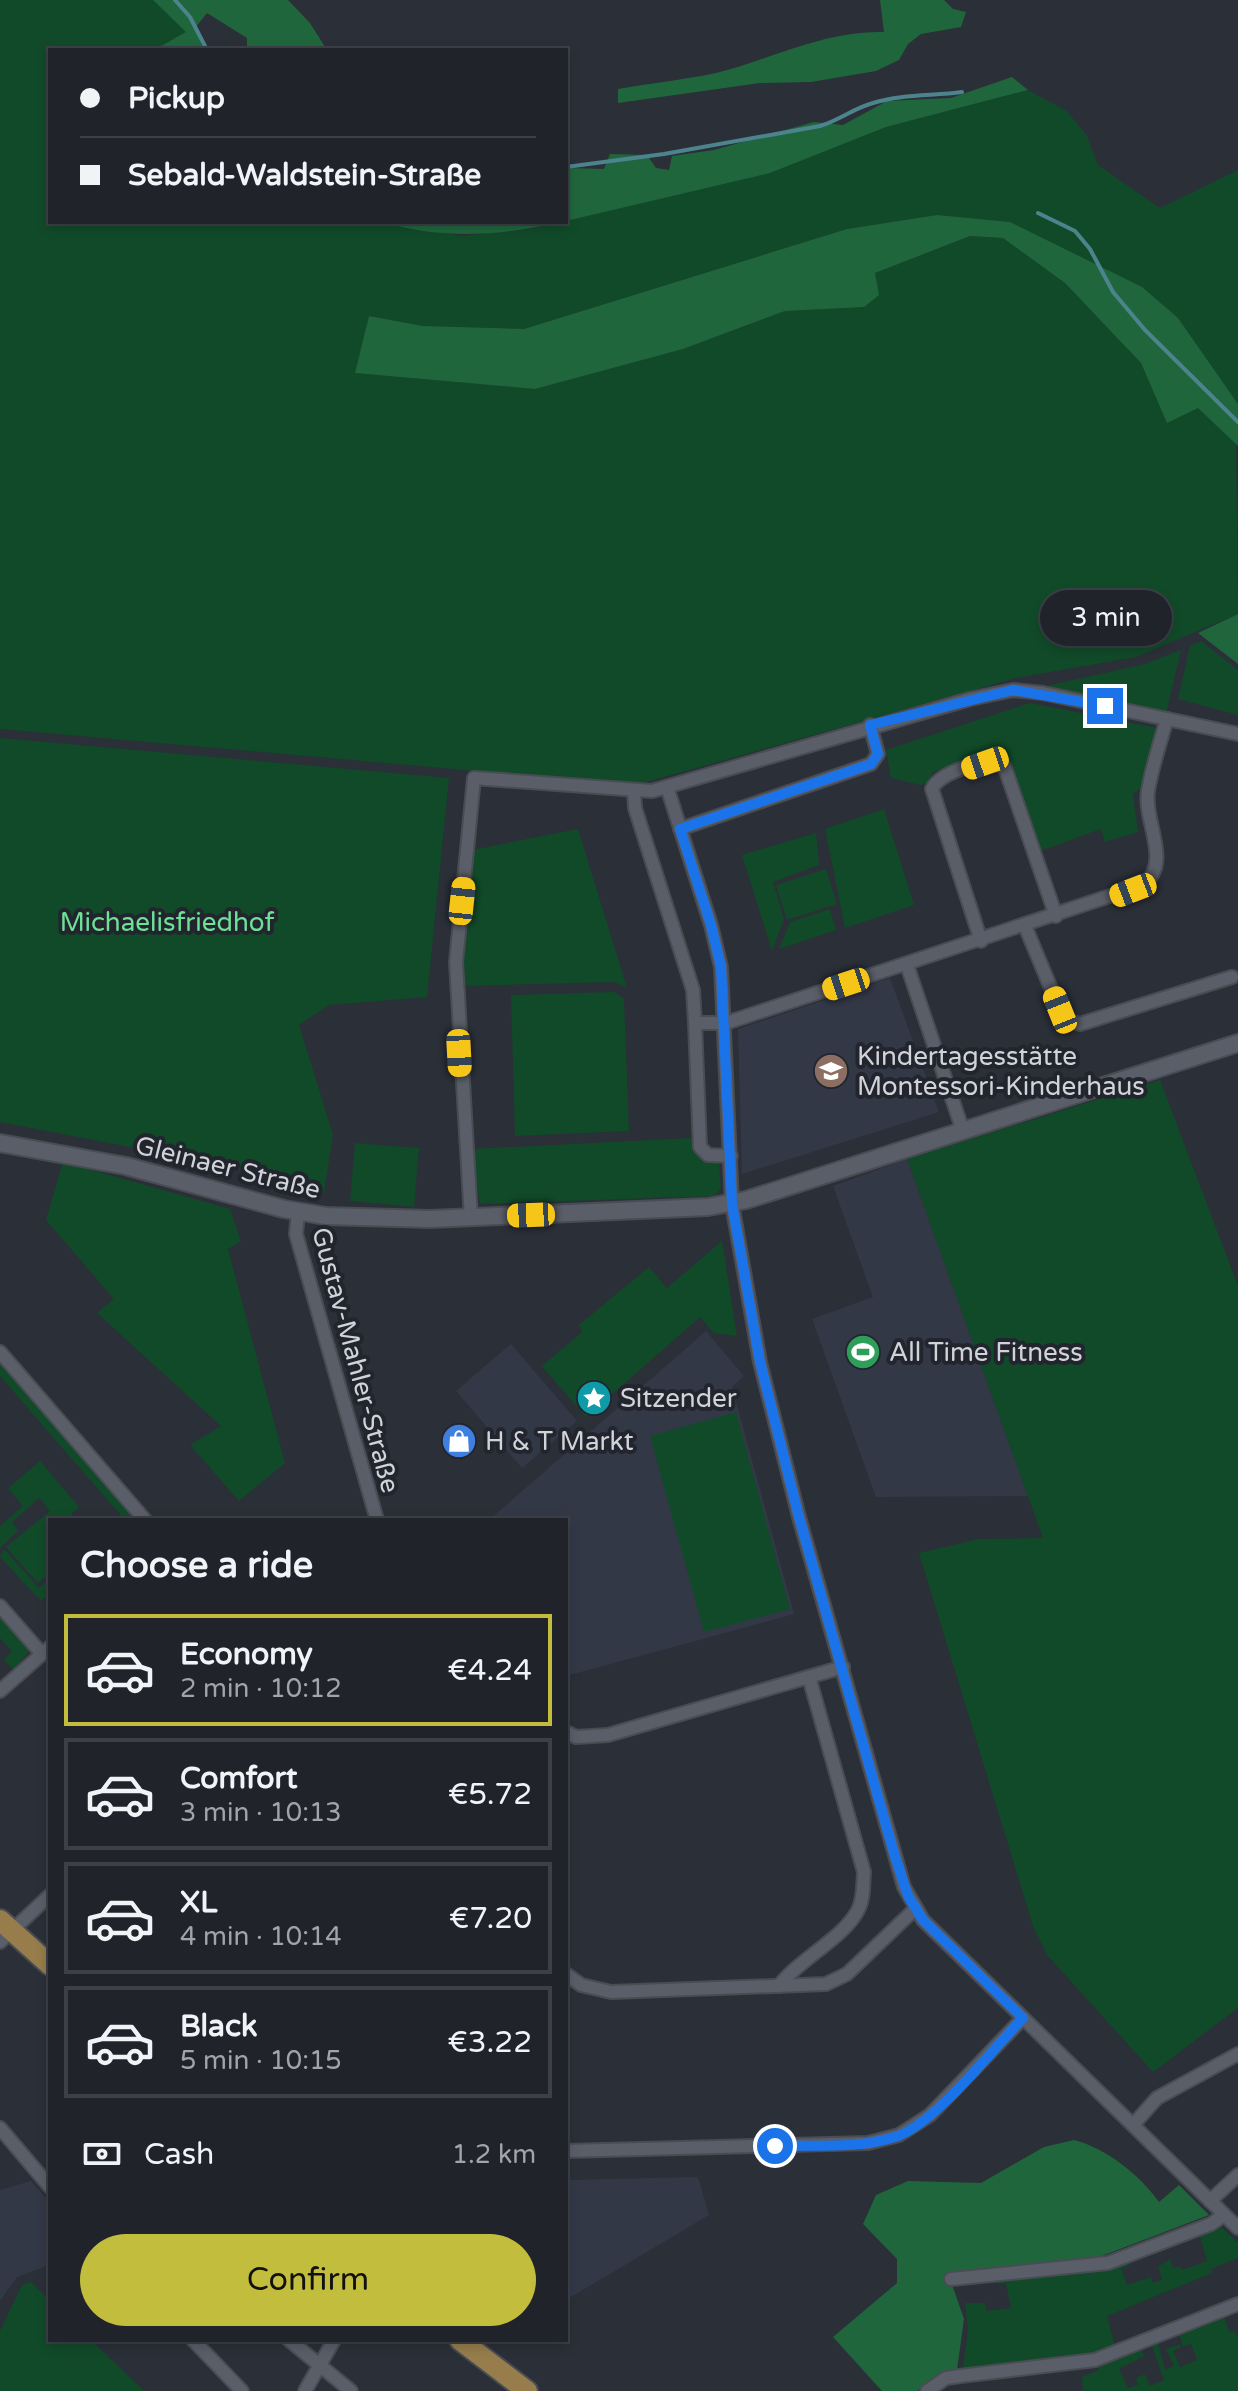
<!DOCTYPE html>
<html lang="en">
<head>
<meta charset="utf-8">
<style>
	body { margin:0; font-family:"Varela Round",sans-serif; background:#2d2f36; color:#f1f3f6; height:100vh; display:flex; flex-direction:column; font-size:30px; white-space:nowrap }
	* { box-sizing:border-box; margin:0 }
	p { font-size:26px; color:#a2a4a8 }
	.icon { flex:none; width:44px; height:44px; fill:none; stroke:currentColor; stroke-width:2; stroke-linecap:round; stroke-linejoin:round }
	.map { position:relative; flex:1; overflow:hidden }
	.drawer { position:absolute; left:48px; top:1518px; width:520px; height:824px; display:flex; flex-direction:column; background:#20232a; border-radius:0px; box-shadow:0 4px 12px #0003,0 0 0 2px #3d4047 }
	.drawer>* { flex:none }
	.top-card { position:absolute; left:48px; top:48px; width:520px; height:176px; border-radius:0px; box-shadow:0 4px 12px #0003,0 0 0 2px #3d4047; display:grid; align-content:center; height:176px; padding:0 32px; background:#20232a }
	.end { position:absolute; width:36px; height:36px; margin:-18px; border:10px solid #1a73e8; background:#fff; box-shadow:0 0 0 4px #fff }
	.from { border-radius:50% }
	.bubble { position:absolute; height:56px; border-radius:28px; background:#20232a; box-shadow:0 4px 12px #0003,0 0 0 2px #3d4047; font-size:26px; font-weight:600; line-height:56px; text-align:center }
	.car { position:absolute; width:24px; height:48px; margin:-24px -12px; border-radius:10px; box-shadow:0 0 6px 2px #0007; background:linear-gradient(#f5c518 24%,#345 0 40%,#f5c518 0 76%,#345 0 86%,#f5c518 0) }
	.top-card b { display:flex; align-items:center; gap:28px; height:76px; font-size:30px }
	.top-card b+b { border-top:2px solid #3d4047 }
	.top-card i { width:20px; height:20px; background:#f1f3f6 }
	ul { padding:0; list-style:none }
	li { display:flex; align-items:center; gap:24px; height:112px; margin:0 16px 12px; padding:0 16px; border:4px solid #3d4047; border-radius:0px }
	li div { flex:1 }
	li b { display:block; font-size:30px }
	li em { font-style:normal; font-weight:600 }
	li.on { border-color:#c3bd3e }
	li>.icon { width:72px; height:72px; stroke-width:1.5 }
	h2 { padding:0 32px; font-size:36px; line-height:96px }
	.pay { display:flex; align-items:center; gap:20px; height:88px; padding:0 32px; font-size:30px }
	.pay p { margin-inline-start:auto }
	.cta { display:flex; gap:16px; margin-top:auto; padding:16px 32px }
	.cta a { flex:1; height:92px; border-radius:48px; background:#c3bd3e; color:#111; font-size:32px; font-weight:600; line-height:92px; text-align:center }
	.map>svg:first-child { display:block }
</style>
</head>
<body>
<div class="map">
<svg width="1238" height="2391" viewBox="0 0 1238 2391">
	<rect width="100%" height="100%" fill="#2b2f38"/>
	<g fill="#333847">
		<path d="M890,978L939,1112L742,1174L738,1029Z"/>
		<path d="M907,1159L1028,1496L876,1497L812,1319L873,1297L833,1186Z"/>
		<path d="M706,1331L744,1376L732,1387L794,1614L566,1676V1520H489Z"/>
		<path d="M511,1344L577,1421L522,1468L456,1391Z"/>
		<path d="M698,2177L709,2215L566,2300V2180Z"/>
		<path d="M31,2181L50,2203V2261L44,2267L17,2277L0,2301V2190Z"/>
	</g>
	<g fill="#114a29">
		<path d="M0,0H153L187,32L154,50H50V222H384L461,236L530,229L770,173L886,127L1028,90L1067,111L1087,136L1098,165L1160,208L1238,170V404L1178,318L1010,222L937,215L847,229L524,329L423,326L369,316L356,373L535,389L683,349L785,311L864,307L875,273L970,236L1003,238L1065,283L1141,363L1167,422L1197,407L1236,441L1238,614L1136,657L1016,678L636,785L0,729Z"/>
		<path d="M1201,641L1238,670V715L1178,699L1190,646Z"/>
		<path d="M1181,650L1166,714L1038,688L1145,664Z"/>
		<path d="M1030,703L1157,728L1140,789L1133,794L1138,832L1105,842L1101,829L1040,851L1010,762L993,751L933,772L928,782L921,785L891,778L886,750Z"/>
		<path d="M0,738L449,778L427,997L329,1005L299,1025L333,1135L324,1193L219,1164L0,1122Z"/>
		<path d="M884,809L914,905L845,928L825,829Z"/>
		<path d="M578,829L627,988L615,982L460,986L472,850Z"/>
		<path d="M816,833L819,865L773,882L784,919L772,951L742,855Z"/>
		<path d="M826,869L837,904L787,920L776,885Z"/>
		<path d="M830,909L836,930L779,949L790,922Z"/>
		<path d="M614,992L624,999L629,1131L515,1136L511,995Z"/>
		<path d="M1160,1080L1238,1286V2008L1153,2072L1048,1956L1034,1929L919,1553L979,1539L1043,1538L907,1159Z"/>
		<path d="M693,1138L699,1154L719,1162L721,1188L714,1196L480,1204L470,1149Z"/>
		<path d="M355,1143L419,1148L414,1207L350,1201Z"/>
		<path d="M63,1162L230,1209L241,1241L228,1249L285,1463L239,1501L190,1445L221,1426L97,1313L114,1299L46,1220Z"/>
		<path d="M722,1241L737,1336L714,1333L700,1317L586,1417L542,1366L582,1332L579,1325L649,1267L667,1288Z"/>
		<path d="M0,1361L136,1520H125L0,1376Z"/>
		<path d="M736,1412L790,1609L704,1632L650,1436Z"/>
		<path d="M40,1461L79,1507L71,1514L76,1520H50V1573L38,1583L6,1547L50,1511L39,1498L12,1522L18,1531L0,1548V1526L23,1506L8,1488Z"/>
		<path d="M4,1549L39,1588L50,1578V1593L41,1601L0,1557Z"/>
		<path d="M0,1614L30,1650L14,1670L4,1660L12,1651L0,1638Z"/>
		<path d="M1220,2226L1238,2243V2258L1211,2269L1212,2273L1107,2316L1115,2347L1087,2354L963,2369L968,2330L965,2303H985L986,2311L1011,2308L1006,2283L998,2284V2280L1077,2274L1128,2260L1130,2265L1121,2269L1127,2285L1151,2277L1153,2283L1162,2280L1158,2267L1170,2259L1173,2268L1180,2266L1182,2270L1207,2261L1199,2233Z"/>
		<path d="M31,2282L50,2301V2340H91L144,2391H0V2331L22,2285Z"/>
		<path d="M1224,2317L1229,2332L1235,2331L1238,2337V2391H1083L1082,2377L1099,2370L1097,2364L1141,2349L1144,2356L1119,2369L1128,2388L1138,2385L1136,2378L1145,2374L1150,2386L1164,2380L1152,2346L1158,2343L1165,2370L1174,2366L1166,2349L1180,2344L1181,2347L1173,2351L1180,2367L1197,2360L1191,2344L1183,2346L1179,2334Z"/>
	</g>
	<g fill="#20663c">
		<path d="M153,0H288L310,23L327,50H247V38L207,13L195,28L204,50H154L186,32Z"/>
		<path d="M880,0H944L953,9L966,12L961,27L921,34L908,44L899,60L876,71L811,82L760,83L618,103V89C650,83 684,80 716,73C772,59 825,30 884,32Z"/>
		<path d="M1012,77L1028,90L886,127L770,173L566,221V168L604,169L610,154L647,155L656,168L669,170L672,156L714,150L814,122L843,125L887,101L951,98Z"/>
		<path d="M937,215L1010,222L1142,287L1178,318L1238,404V446L1198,408L1167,423L1141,363L1065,283L1003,238L970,236L875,273L879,295L864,307L785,311L683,349L535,389L355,373L369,316L423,326L524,329L847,229Z"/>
		<path d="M384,222H560C502,236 442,240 384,222Z"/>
		<path d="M1238,614V664L1198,633Z"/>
		<path d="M1074,2140C1106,2148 1140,2175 1159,2202L1179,2185L1209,2215L1099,2257L948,2273L964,2319L957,2370L936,2377L917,2391H882L833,2337L897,2283V2259L863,2224L876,2195L908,2181L981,2183L1044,2147Z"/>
	</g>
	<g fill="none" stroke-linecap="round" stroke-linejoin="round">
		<g stroke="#4c848e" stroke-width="4">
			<path d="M175,0L190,17L207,50"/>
			<path d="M566,167L664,154L820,126C840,120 854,108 873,103C901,94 933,96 962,92"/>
			<path d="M1038,213L1075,231L1090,249L1113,292L1145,330L1238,422"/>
		</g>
		<g stroke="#494c53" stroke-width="16">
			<g id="minor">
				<path d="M667,787L711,925L721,967L732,1204L760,1362L799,1517L904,1887L923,1920L1238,2228"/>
				<path d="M634,792L635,808L693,990L695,1023H726L1143,885C1173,862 1143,822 1148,791C1152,767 1160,742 1167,719"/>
				<path d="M680,829L871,764L878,754L870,725"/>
				<path d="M1025,926L1060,1010L1069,1021L1080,1024L1232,977"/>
				<path d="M981,941L932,789C940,771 989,756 1005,768L1056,916"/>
				<path d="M907,965L963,1131"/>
				<path d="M695,1023L700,1147L708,1155L731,1156"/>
				<path d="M298,1212L296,1234L377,1520"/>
				<path d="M471,1218L456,962L474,778L652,791L970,699L1013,690L1043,693L1238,734"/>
				<path d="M0,1352L145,1520"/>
				<path d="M0,1606L42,1654"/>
				<path d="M0,1691L50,1647"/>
				<path d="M566,1732L576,1737L608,1735L843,1667"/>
				<path d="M0,1942L50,1895"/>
				<path d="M566,1974L581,1985L611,1992L826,1984L847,1974L915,1909"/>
				<path d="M779,1986C799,1959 844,1938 858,1910C864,1899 863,1884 864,1872L809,1677"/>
				<path d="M1133,2125L1157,2098L1238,2054"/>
				<path d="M0,2128L50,2187"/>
				<path d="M566,2151L868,2143L899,2135L930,2115L1023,2018"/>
				<path d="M1210,2201L1238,2175"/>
				<path d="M951,2279L1108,2263L1211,2224L1224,2215"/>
				<path d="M193,2340L242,2391"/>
				<path d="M289,2340L351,2391"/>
				<path d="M305,2391L334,2340"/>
				<path d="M927,2391L946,2378L960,2376L1095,2360L1238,2304"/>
			</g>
		</g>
		<g stroke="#494c53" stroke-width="20">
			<path id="tertiary" d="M0,1143L126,1166L284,1209L326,1216L430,1219L708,1207L746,1200L1238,1043"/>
		</g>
		<g stroke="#494c53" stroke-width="24">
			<g id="primary">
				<path d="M0,1920L50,1965"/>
				<path d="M460,2340L527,2391"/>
			</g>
		</g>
		<use href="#minor" stroke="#5a5e68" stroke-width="12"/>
		<use href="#tertiary" stroke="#5a5e68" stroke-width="16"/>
		<use href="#primary" stroke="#967d4b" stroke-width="20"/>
	</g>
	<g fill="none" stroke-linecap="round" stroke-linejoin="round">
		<path stroke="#1a73e8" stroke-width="10" d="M775,2146C815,2145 860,2149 898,2136C936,2122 993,2049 1023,2018L923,1920L908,1896L893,1850L799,1517L760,1362L732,1204L721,967L711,925L680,829L871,764L878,754L870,725L1013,690L1105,706"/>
	</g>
	<defs>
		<g id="school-disc" transform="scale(1.8)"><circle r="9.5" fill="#8d6e63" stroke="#22252e"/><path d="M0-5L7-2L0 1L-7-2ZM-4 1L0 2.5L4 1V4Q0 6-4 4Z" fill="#fff"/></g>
		<g id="stadium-disc" transform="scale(1.8)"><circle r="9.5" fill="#2e9e5b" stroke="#22252e"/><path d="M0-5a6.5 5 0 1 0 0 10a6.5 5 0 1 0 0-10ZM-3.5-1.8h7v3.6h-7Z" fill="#fff"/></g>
		<g id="sight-disc" transform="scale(1.8)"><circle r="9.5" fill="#0f9aa8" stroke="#22252e"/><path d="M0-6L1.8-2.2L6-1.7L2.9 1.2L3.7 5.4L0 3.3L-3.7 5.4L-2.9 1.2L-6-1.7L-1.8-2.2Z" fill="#fff"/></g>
		<g id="shop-disc" transform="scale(1.8)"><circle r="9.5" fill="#3f7fe0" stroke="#22252e"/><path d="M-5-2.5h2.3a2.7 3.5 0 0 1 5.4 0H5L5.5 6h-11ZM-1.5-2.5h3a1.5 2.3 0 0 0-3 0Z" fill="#fff"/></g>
	</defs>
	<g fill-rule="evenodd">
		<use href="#school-disc" x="831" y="1071"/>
		<use href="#stadium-disc" x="863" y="1352"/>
		<use href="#sight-disc" x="594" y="1398"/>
		<use href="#shop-disc" x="459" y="1441"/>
	</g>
	<g text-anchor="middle" stroke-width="8" stroke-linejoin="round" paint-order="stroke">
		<g font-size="26" fill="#6ce296" stroke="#22252e">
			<text x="167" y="931">Michaelisfriedhof</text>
		</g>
		<g font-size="26" fill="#d0d3d8" stroke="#22252e" text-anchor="start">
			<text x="857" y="1065">Kindertagesstätte<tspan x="857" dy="30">Montessori-Kinderhaus</tspan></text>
			<text x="889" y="1361">All Time Fitness</text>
			<text x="620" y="1407">Sitzender</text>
			<text x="485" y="1450">H &amp; T Markt</text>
		</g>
		<g font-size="26" fill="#d0d3d8" stroke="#22252e">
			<text transform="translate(228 1167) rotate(14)" y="9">Gleinaer Straße</text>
			<text transform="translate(356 1360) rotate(75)" y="9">Gustav-Mahler-Straße</text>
		</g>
	</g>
</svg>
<i class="end from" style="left:775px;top:2146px"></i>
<i class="end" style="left:1105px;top:706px"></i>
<div class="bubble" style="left:1040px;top:590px;width:132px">3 min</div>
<i class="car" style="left:985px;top:763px;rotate:251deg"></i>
<i class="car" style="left:1133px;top:890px;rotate:249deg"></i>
<i class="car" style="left:462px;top:901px;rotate:6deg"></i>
<i class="car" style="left:846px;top:984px;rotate:252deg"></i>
<i class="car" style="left:1060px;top:1010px;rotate:338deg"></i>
<i class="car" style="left:459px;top:1053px;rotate:177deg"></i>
<i class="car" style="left:531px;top:1215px;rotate:268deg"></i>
<div class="top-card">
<b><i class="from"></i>Pickup</b>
<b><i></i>Sebald-Waldstein-Straße</b>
</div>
<section class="drawer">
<h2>Choose a ride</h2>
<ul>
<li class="on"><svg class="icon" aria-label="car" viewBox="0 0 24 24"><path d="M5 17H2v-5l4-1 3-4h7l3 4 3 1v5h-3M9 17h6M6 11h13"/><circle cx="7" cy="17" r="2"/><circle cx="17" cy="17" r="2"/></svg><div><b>Economy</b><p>2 min · 10:12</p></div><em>€4.24</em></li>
<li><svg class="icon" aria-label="car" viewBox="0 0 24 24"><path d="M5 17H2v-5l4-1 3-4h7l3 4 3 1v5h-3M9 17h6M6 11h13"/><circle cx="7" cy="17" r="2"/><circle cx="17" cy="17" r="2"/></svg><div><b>Comfort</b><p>3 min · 10:13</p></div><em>€5.72</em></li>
<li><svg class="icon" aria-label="car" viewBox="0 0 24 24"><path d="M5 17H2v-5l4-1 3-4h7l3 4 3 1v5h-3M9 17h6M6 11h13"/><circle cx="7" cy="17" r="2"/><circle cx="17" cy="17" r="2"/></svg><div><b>XL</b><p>4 min · 10:14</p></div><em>€7.20</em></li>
<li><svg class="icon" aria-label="car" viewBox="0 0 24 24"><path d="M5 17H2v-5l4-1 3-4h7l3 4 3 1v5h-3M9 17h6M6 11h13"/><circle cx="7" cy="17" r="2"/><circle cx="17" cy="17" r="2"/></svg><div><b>Black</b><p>5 min · 10:15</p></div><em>€3.22</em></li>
</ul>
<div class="pay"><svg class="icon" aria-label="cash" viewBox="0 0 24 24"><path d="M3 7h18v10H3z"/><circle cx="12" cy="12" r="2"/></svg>Cash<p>1.2 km</p></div>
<div class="cta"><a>Confirm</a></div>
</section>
</div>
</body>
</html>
